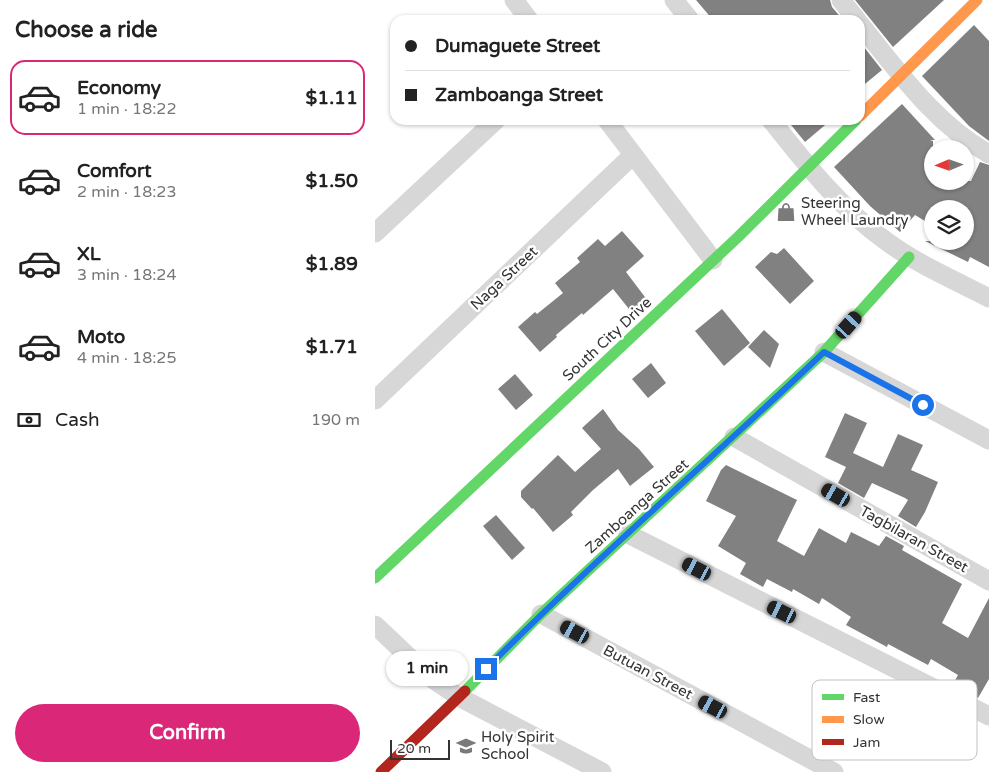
<!DOCTYPE html>
<html lang="en">
<head>
<meta charset="utf-8">
<style>
	body { margin:0; font-family:"Varela Round",sans-serif; background:#f6f6f6; color:#222; height:100vh; display:flex; flex-direction:column; font-size:19px; white-space:nowrap }
	* { box-sizing:border-box; margin:0 }
	p { font-size:16px; color:#767676 }
	.icon { flex:none; width:28px; height:28px; fill:none; stroke:currentColor; stroke-width:2; stroke-linecap:round; stroke-linejoin:round }
	.map { position:relative; flex:1; overflow:hidden }
	.panel { display:flex; flex-direction:column; background:#fff; width:375px }
	.panel>* { flex:none }
	.top-card { position:absolute; left:15px; top:15px; width:475px; height:110px; border-radius:15px; box-shadow:0 1px 4px #0004; display:grid; align-content:center; height:110px; padding:0 15px; background:#fff }
	.needle { width:32px; rotate:268deg }
	.fabs { position:absolute; left:549px; top:140px; display:grid; gap:10px }
	.fabs a { display:grid; place-items:center; width:50px; height:50px; border-radius:50%; background:#fff; box-shadow:0 1px 4px #0004; font-size:25px }
	.scale { position:absolute; left:15px; bottom:12px; width:60px; box-sizing:border-box; padding-left:5px; border:2px solid #333; border-top:0; font-size:14px; line-height:18px; white-space:nowrap; color:#333; -webkit-text-stroke:4px #fff; paint-order:stroke }
	.end { position:absolute; width:22px; height:22px; margin:-11px; border:6px solid #1a73e8; background:#fff; box-shadow:0 0 0 2px #fff }
	.from { border-radius:50% }
	.bubble { position:absolute; height:35px; border-radius:18px; background:#fff; box-shadow:0 1px 4px #0004; font-size:16px; font-weight:700; line-height:35px; text-align:center }
	.car { position:absolute; width:15px; height:30px; margin:-15px -8px; border-radius:6px; box-shadow:0 0 4px 1px #0007; background:linear-gradient(#222 24%,#8ab4d8 0 40%,#222 0 76%,#8ab4d8 0 86%,#222 0) }
	.top-card b { display:flex; align-items:center; gap:18px; height:48px; font-size:19px }
	.top-card b+b { border-top:1px solid #e0e0e0 }
	.top-card i { width:12px; height:12px; background:#222 }
	ul { padding:0; list-style:none }
	li { display:flex; align-items:center; gap:15px; height:75px; margin:0 10px 8px; padding:0 5px; border:2px solid transparent; border-radius:15px }
	li div { flex:1 }
	li b { display:block; font-size:19px }
	li em { font-style:normal; font-weight:700 }
	li.on { border-color:#db2777 }
	li>.icon { width:45px; height:45px; stroke-width:1.5 }
	h2 { padding:0 15px; font-size:22px; line-height:60px }
	.pay { display:flex; align-items:center; gap:12px; height:55px; padding:0 15px; font-size:19px }
	.pay p { margin-inline-start:auto }
	.cta { display:flex; gap:10px; margin-top:auto; padding:10px 15px }
	.cta a { flex:1; height:58px; border-radius:30px; background:#db2777; color:#fff; font-size:20px; font-weight:700; line-height:58px; text-align:center }
	main { display:flex; flex:1; min-height:0 }
	.map>svg:first-child { display:block }
</style>
</head>
<body>
<main>
<section class="panel">
<h2>Choose a ride</h2>
<ul>
<li class="on"><svg class="icon" aria-label="car" viewBox="0 0 24 24"><path d="M5 17H2v-5l4-1 3-4h7l3 4 3 1v5h-3M9 17h6M6 11h13"/><circle cx="7" cy="17" r="2"/><circle cx="17" cy="17" r="2"/></svg><div><b>Economy</b><p>1 min · 18:22</p></div><em>$1.11</em></li>
<li><svg class="icon" aria-label="car" viewBox="0 0 24 24"><path d="M5 17H2v-5l4-1 3-4h7l3 4 3 1v5h-3M9 17h6M6 11h13"/><circle cx="7" cy="17" r="2"/><circle cx="17" cy="17" r="2"/></svg><div><b>Comfort</b><p>2 min · 18:23</p></div><em>$1.50</em></li>
<li><svg class="icon" aria-label="car" viewBox="0 0 24 24"><path d="M5 17H2v-5l4-1 3-4h7l3 4 3 1v5h-3M9 17h6M6 11h13"/><circle cx="7" cy="17" r="2"/><circle cx="17" cy="17" r="2"/></svg><div><b>XL</b><p>3 min · 18:24</p></div><em>$1.89</em></li>
<li><svg class="icon" aria-label="car" viewBox="0 0 24 24"><path d="M5 17H2v-5l4-1 3-4h7l3 4 3 1v5h-3M9 17h6M6 11h13"/><circle cx="7" cy="17" r="2"/><circle cx="17" cy="17" r="2"/></svg><div><b>Moto</b><p>4 min · 18:25</p></div><em>$1.71</em></li>
</ul>
<div class="pay"><svg class="icon" aria-label="cash" viewBox="0 0 24 24"><path d="M3 7h18v10H3z"/><circle cx="12" cy="12" r="2"/></svg>Cash<p>190 m</p></div>
<div class="cta"><a>Confirm</a></div>
</section>
<div class="map">
<svg width="614" height="772" viewBox="0 0 614 772">
	<rect width="100%" height="100%" fill="#fff"/>
	<g fill="#818181">
		<path d="M321,0H455L457,7L468,20H338Z"/>
		<path d="M480,0H569L518,47Z"/>
		<path d="M599,25L614,41V141L594,126L547,76Z"/>
		<path d="M485,42L507,70L485,88Z"/>
		<path d="M527,104L560,140H555L558,141V181H596L605,162L614,165V267L595,257L593,262L550,241H590V209H558V226L540,215L525,232L495,206L459,167Z"/>
		<path d="M412,120H456L430,142Z"/>
		<path d="M247,231L269,256L251,272L273,301L258,314L238,289L208,315L207,313L181,335L182,337L165,352L143,327L160,312L162,314L188,293L180,283L205,262L202,258L223,239L230,246Z"/>
		<path d="M409,248L439,281L415,304L380,267L396,252L402,254Z"/>
		<path d="M347,309L375,343L349,366L320,331Z"/>
		<path d="M389,330L404,344L395,368L373,347Z"/>
		<path d="M276,363L291,383L273,398L257,379Z"/>
		<path d="M140,374L158,395L141,410L123,389Z"/>
		<path d="M228,409L243,430L264,449L279,467L255,486L243,469L218,490L196,512L198,515L178,532L158,508L157,509L146,497V491L183,455L200,472L226,449L207,428Z"/>
		<path d="M470,413L492,423L478,453L508,467L523,434L548,445L536,470L563,482L550,512L541,527L523,516L533,500L530,498L497,483L489,498L463,483L471,467L450,457Z"/>
		<path d="M351,465L422,500L402,541L429,556L444,528L471,543L476,532L504,546L511,536L529,546L527,550L587,584L567,623L593,638L614,598V679L603,698L578,684L583,675L556,659L553,665L513,644L512,647L471,625L476,617L447,598L444,604L418,589L417,592L392,579L388,587L365,574L371,563L343,546L361,516L331,501L346,470Z"/>
		<path d="M121,515L150,548L137,560L108,526Z"/>
	</g>
	<g fill="none" stroke-linecap="round" stroke-linejoin="round">
		<g stroke="#d7d7d7" stroke-width="19">
			<path d="M139,0L154,20"/>
			<path d="M299,0L315,20"/>
			<path d="M466,0L482,20"/>
			<path d="M485,24C523,71 560,124 614,154"/>
			<path d="M232,120L338,260"/>
			<path d="M396,120C430,163 466,209 511,241C542,264 579,280 614,298"/>
			<path d="M0,233L121,120"/>
			<path d="M449,352L614,440"/>
			<path d="M0,400L258,155"/>
			<path d="M359,437L614,581"/>
			<path d="M253,534L614,716"/>
			<path d="M166,614L459,772"/>
			<path d="M0,625L56,678L84,697L227,772"/>
		</g>
		<g stroke="#63d668" stroke-width="11">
			<path d="M0,578L363,237L481,120"/>
			<path d="M90,691L166,614L449,352L534,257"/>
		</g>
		<path stroke="#ff974d" stroke-width="11" d="M485,116L602,0"/>
		<path stroke="#b3261e" stroke-width="11" d="M6,772L90,691"/>
	</g>
	<g fill="none" stroke-linecap="round" stroke-linejoin="round">
		<path stroke="#1a73e8" stroke-width="6" d="M111,669C220,559 337,459 449,352L548,405"/>
	</g>
	<defs>
		<g id="shop-bare" transform="scale(1.5)"><path d="M-5-2.5h2.3a2.7 3.5 0 0 1 5.4 0H5L5.5 6h-11ZM-1.5-2.5h3a1.5 2.3 0 0 0-3 0Z" fill="#7a7a7a" stroke="#fff" stroke-width="2.5" paint-order="stroke"/></g>
		<g id="school-bare" transform="scale(1.5)"><path d="M0-5L7-2L0 1L-7-2ZM-4 1L0 2.5L4 1V4Q0 6-4 4Z" fill="#7a7a7a" stroke="#fff" stroke-width="2.5" paint-order="stroke"/></g>
	</defs>
	<g fill-rule="evenodd">
		<use href="#shop-bare" x="411" y="212"/>
		<use href="#school-bare" x="91" y="746"/>
	</g>
	<g text-anchor="middle" stroke-width="5" stroke-linejoin="round" paint-order="stroke">
		<g font-size="15" fill="#333" stroke="#fff" text-anchor="start">
			<text x="426" y="208">Steering<tspan x="426" dy="17">Wheel Laundry</tspan></text>
			<text x="106" y="742">Holy Spirit<tspan x="106" dy="17">School</tspan></text>
		</g>
		<g font-size="15" fill="#333" stroke="#fff">
			<text transform="translate(129 278) rotate(-43)" y="5">Naga Street</text>
			<text transform="translate(232 339) rotate(-43)" y="5">South City Drive</text>
			<text transform="translate(262 506) rotate(-42)" y="5">Zamboanga Street</text>
			<text transform="translate(539 539) rotate(29)" y="5">Tagbilaran Street</text>
			<text transform="translate(273 672) rotate(28)" y="5">Butuan Street</text>
		</g>
	</g>
	<rect x="437" y="680" width="165" height="80" rx="8" fill="#fff" stroke="#c2c2c2" stroke-width="1"/>
	<rect x="447" y="694" width="22" height="6" fill="#63d668"/>
	<rect x="447" y="716" width="22" height="7" fill="#ff974d"/>
	<rect x="447" y="739" width="22" height="6" fill="#b3261e"/>
	<g font-size="14" fill="#333">
		<text x="478" y="702">Fast</text>
		<text x="478" y="724">Slow</text>
		<text x="478" y="747">Jam</text>
	</g>
</svg>
<div class="fabs">
<a><svg class="needle" viewBox="-14 -14 28 28"><path d="M0-13l5 13h-10z" fill="#e53935"/><path d="M0 13l5-13h-10z" fill="#767676"/></svg></a>
<a><svg class="icon" aria-label="layers" viewBox="0 0 24 24"><path d="M12 4l9 5-9 5-9-5zM3 14l9 5 9-5"/></svg></a>
</div>
<div class="scale">20 m</div>
<i class="end from" style="left:548px;top:405px"></i>
<i class="end" style="left:111px;top:669px"></i>
<div class="bubble" style="left:11px;top:651px;width:82px">1 min</div>
<i class="car" style="left:474px;top:325px;rotate:42deg"></i>
<i class="car" style="left:461px;top:495px;rotate:300deg"></i>
<i class="car" style="left:322px;top:569px;rotate:297deg"></i>
<i class="car" style="left:407px;top:612px;rotate:296deg"></i>
<i class="car" style="left:200px;top:632px;rotate:298deg"></i>
<i class="car" style="left:338px;top:707px;rotate:298deg"></i>
<div class="top-card">
<b><i class="from"></i>Dumaguete Street</b>
<b><i></i>Zamboanga Street</b>
</div>
</div>
</main>
</body>
</html>
